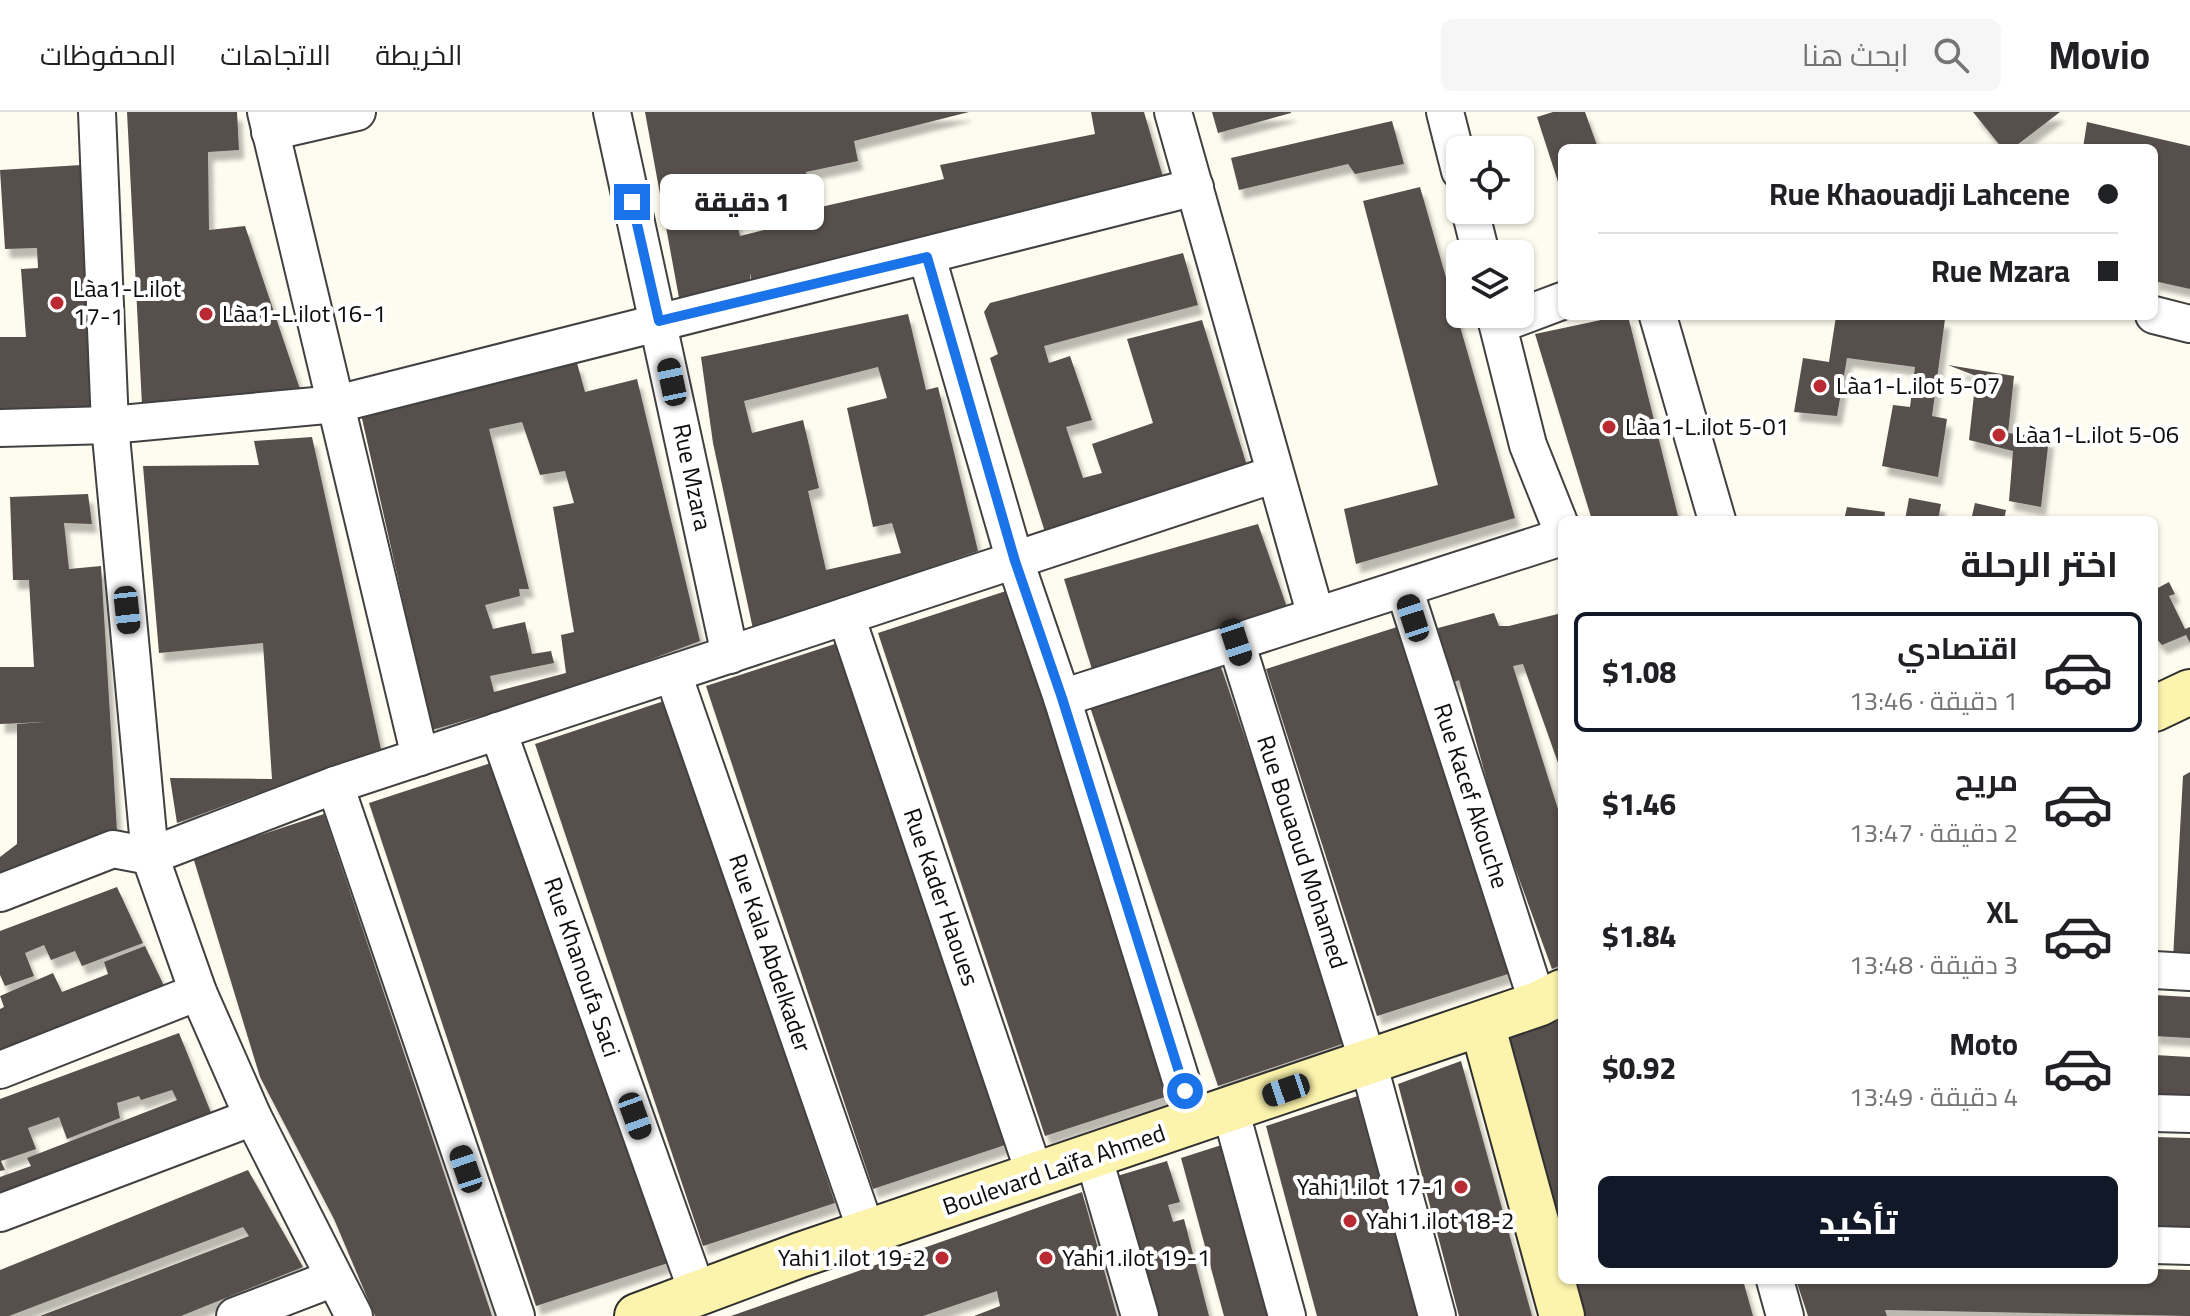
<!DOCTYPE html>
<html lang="ar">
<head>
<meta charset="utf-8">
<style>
	body { margin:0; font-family:Georgia,Cairo,serif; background:#f6f6f6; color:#202124; direction:rtl; height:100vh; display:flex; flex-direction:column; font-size:30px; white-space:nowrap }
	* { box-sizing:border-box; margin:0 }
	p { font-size:26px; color:#757577 }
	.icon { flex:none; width:44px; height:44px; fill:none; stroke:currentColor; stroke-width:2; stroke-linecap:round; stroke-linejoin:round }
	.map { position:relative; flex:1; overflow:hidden; direction:ltr }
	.drawer { position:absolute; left:1558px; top:404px; width:600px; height:768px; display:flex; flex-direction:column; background:#fff; border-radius:12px; box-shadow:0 2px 6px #0004; direction:rtl }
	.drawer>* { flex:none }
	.guide { position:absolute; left:1558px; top:32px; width:600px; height:176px; border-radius:12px; box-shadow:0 2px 6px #0004; direction:rtl; display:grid; align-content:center; height:176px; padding:0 40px; background:#fff }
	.controls { position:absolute; left:1446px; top:24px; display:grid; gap:16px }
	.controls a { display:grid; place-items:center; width:88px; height:88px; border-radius:12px; background:#fff; box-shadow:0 2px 6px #0004; font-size:40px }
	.end { position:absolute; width:36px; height:36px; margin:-18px; border:10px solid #1a73e8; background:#fff; box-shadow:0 0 0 4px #fff }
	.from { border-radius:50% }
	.bubble { position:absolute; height:56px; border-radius:12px; background:#fff; box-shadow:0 2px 6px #0004; font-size:26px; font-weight:800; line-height:56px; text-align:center; direction:rtl }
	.car { position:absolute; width:24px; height:48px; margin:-24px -12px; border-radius:10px; box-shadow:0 0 6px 2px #0007; background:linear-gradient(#222 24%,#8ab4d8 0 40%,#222 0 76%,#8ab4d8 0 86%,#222 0) }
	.guide b { display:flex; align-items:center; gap:28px; height:76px; font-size:30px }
	.guide b+b { border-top:2px solid #e0e0e0 }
	.guide i { width:20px; height:20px; background:#202124 }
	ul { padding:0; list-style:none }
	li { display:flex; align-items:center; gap:24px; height:120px; margin:0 16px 12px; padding:0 24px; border:4px solid transparent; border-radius:12px }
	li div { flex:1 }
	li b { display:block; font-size:30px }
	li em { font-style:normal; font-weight:800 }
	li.active { border-color:#111827 }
	li>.icon { width:72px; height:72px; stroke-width:1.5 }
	h2 { padding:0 40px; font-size:36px; line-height:96px }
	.primary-button { display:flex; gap:16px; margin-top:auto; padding:16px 40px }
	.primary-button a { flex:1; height:92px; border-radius:12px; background:#111827; color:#fff; font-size:32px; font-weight:800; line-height:92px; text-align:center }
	header { display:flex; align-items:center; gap:48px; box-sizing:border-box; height:112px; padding:0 40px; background:#fff; border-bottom:2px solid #e0e0e0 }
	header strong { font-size:38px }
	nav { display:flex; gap:44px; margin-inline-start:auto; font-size:28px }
	.search { width:560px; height:72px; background:#f6f6f6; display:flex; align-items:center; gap:20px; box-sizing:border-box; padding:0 28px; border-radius:12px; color:#757577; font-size:30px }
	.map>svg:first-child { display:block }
</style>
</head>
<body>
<header>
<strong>Movio</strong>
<div class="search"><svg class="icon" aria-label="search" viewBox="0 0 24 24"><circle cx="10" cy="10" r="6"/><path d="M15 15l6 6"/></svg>ابحث هنا</div>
<nav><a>الخريطة</a><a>الاتجاهات</a><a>المحفوظات</a></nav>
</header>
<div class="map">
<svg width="2190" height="1204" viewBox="0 0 2190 1204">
	<defs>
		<filter id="shadow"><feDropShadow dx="5" dy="9" stdDeviation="2" flood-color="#0004"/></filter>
	</defs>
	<rect width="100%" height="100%" fill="#fefbef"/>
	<g fill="#564f4b" fill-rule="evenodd" filter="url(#shadow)">
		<path d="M127,0H237L239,38L208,40L209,118L245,114L303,286L142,293Z"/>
		<path d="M645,0H969L854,29L858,49L806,60L812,92L736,107L740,124L812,106V97L944,67L940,53L1095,22L1091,0H1144L1165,72L753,175L750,161V170L679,186Z"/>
		<path d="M1212,0H1291V1L1218,21Z"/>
		<path d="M1553,0H1585L1598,36H1562L1561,79L1537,5Z"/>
		<path d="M1973,0H2060L2013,36H2002Z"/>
		<path d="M1392,9L1404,52L1355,62L1348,52L1239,78L1231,46Z"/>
		<path d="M2087,10L2190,34V177L2154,169V36H2083Z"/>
		<path d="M81,53L98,300L0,303V225H26L21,157L38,156L37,136L5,137L0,58Z"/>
		<path d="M1420,75L1515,406L1356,452L1344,397L1438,373L1363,89Z"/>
		<path d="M1183,141L1198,193L1044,234L1049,251L1070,244L1092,308L1066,315L1083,366L1102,361L1092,332L1153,311L1127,227L1202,208L1248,357L1045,420L990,246L998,242L984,200L990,191Z"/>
		<path d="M908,202L926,278L938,275L978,439L753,517L713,331L701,245ZM878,255L887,286L847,296L873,415L892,411L901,441L826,458L808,379L819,376L803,308L752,321L744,289Z"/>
		<path d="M1620,204H1628L1679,408H1592L1535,222Z"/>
		<path d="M1836,204L1945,207L1932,304L1947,307L1938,365L1882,354L1893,293L1910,295L1915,255L1847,246L1837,304L1794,300L1803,246L1829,250Z"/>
		<path d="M577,251L585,280L637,267L700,529L569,578L432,618L361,302ZM522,310L540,363L565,359L574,391L553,395L574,520L561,523L566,561L494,580L490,564L554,551L551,539L532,542L525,510L493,517L485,493L520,484L519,477H529L489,317Z"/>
		<path d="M1948,253L2014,264L2008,321L2049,326L2041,395L2009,389L2013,339L1969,328L1976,264Z"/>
		<path d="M312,325L381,637L177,711L170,666L272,667L263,531L159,541L143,354L259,353L254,329Z"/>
		<path d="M88,382L92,412L64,411L69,457L101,454L117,719L0,766V745L17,732V612L44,610L0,612V555H34L29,468H13L10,385Z"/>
		<path d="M1909,386L1941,392L1938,408H1905Z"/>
		<path d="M1975,391L2006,398L2004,408H1971Z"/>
		<path d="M1847,395L1885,400L1884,408H1844Z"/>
		<path d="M1258,412L1290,504L1095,567L1064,467Z"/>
		<path d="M2169,470L2175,482L2169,484L2185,517L2190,515V531L2186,523L2162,533L2154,524V478Z"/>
		<path d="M1009,478L1177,981L1045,1024L878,521Z"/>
		<path d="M1494,501L1499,514H1509L1562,501V662L1523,552L1513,554L1562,710V853L1552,857L1498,709L1459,568L1452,571L1440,532L1438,516Z"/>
		<path d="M1397,515L1508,862L1377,904L1266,557Z"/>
		<path d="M838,531L1005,1033L873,1077L706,574Z"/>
		<path d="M1219,549L1348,930L1218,974L1089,592Z"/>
		<path d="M667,588L835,1091L703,1134L535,632Z"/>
		<path d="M500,648L668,1151L536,1194L369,691Z"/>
		<path d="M2190,660V848L2173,847L2183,664Z"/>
		<path d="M324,702L492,1204H375L334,1107L260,965L193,745Z"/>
		<path d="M117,775L143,831L82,854L75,839L51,848L44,833L25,841L34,864L5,874L0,863V819Z"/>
		<path d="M145,834L166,878L0,943V897L4,895L0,884L53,861L62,880L108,862L104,850Z"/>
		<path d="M2154,883L2190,885V926L2154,924Z"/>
		<path d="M1562,908V1123L1505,924Z"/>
		<path d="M179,921L214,1008L0,1090V1065L31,1054L27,1046L177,988L172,978L141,988L139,984L117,991L120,1006L67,1027L59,1005L28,1016L36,1037L1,1049L5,1058L0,1059V987Z"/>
		<path d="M2154,943L2190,945V983L2154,982Z"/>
		<path d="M1461,949L1532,1204H1459L1398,972Z"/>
		<path d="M1373,979L1433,1204H1317L1266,1014Z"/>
		<path d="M2154,1025L2190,1026V1121L2154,1120Z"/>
		<path d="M1234,1029L1284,1204H1224L1181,1046Z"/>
		<path d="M1167,1049L1180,1090L1168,1093L1173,1110L1184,1107L1209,1204H1153L1117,1064Z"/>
		<path d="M248,1058L303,1155L181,1204H40L249,1124L243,1115L9,1204H0V1158Z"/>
		<path d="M1082,1080L1117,1204H974L1000,1194L997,1179L923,1204H731Z"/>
		<path d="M2154,1157L2190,1158V1204L1885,1198L1887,1204H1808L1796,1168H2154Z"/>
		<path d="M1574,1168H1743L1753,1204H1584Z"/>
	</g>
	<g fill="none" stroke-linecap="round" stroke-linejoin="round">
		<g stroke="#414141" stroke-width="40">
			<g id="street">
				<path d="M97,0L110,313L150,744L198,880L253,1005L354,1204"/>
				<path d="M266,0L420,645"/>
				<path d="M612,0L730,543"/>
				<path d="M1173,0L1316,504"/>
				<path d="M1445,0L1460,59"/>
				<path d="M270,20L357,0"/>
				<path d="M1470,98L1481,142"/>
				<path d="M927,145L1015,449L1062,586L1194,1010"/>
				<path d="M1495,202L1528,333L1562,418"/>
				<path d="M2154,203L2190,212"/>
				<path d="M1658,204L1717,408"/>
				<path d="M1498,213L1562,189"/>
				<path d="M0,316L110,313L337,292L1195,75"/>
				<path d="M1404,476L1538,892"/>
				<path d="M846,504L1036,1066"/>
				<path d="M1236,530L1368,950L1437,1204"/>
				<path d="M673,562L867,1121"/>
				<path d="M1062,586L1562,425"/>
				<path d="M498,619L698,1182"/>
				<path d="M335,673L516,1204"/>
				<path d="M0,781L113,737L150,744L335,673L1275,362"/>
				<path d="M2154,858L2190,860"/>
				<path d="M0,958L198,880"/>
				<path d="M1230,997L1287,1204"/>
				<path d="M2154,1001L2190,1002"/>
				<path d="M1093,1043L1140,1204"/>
				<path d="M0,1101L253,1005"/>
				<path d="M2154,1133L2190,1134"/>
				<path d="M1775,1168L1785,1204"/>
				<path d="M235,1204L334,1166"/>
			</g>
		</g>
		<g stroke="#303030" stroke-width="48">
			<g id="secondary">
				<path d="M2154,597L2190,580"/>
				<path d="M1482,912L1562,1204"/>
				<path d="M637,1204L800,1143L1538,892L1562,880"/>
			</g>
		</g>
		<use href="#street" stroke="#fff" stroke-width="36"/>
		<use href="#secondary" stroke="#fcf3ad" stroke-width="44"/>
	</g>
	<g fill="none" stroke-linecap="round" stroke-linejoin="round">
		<path stroke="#1a73e8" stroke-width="10" d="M632,90L659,209L927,145L1015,449L1062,586L1185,979"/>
	</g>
	<g fill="#ba2a32" stroke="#fff" stroke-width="3">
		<circle cx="57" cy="191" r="8"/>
		<circle cx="206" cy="202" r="8"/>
		<circle cx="1820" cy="274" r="8"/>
		<circle cx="1609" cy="315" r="8"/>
		<circle cx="1999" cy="323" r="8"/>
		<circle cx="1461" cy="1075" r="8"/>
		<circle cx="1350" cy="1109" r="8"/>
		<circle cx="942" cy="1146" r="8"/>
		<circle cx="1046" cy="1146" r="8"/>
	</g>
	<g text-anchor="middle" stroke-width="8" stroke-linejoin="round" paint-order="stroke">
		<g font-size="24" fill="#0e0e0e" stroke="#fff" text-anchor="start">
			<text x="73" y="185">Làa1-L.ilot<tspan x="73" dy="28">17-1</tspan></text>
			<text x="222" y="210">Làa1-L.ilot 16-1</text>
			<text x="1836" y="282">Làa1-L.ilot 5-07</text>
			<text x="1625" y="323">Làa1-L.ilot 5-01</text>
			<text x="2015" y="331">Làa1-L.ilot 5-06</text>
			<text x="1445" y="1083" text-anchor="end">Yahi1.ilot 17-1</text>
			<text x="1366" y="1117">Yahi1.ilot 18-2</text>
			<text x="926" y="1154" text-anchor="end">Yahi1.ilot 19-2</text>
			<text x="1062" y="1154">Yahi1.ilot 19-1</text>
		</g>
		<g font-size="24" fill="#0e0e0e" stroke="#fff">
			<text transform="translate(692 365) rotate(78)" y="8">Rue Mzara</text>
			<text transform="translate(1471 684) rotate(72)" y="8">Rue Kacef Akouche</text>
			<text transform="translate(1302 740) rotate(72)" y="8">Rue Bouaoud Mohamed</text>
			<text transform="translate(941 785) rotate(71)" y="8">Rue Kader Haoues</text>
			<text transform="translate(770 841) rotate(71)" y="8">Rue Kala Abdelkader</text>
			<text transform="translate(582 855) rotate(71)" y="8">Rue Khanoufa Saci</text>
			<text transform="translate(1054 1058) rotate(-19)" y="8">Boulevard Laïfa Ahmed</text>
		</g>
	</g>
</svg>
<div class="controls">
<a><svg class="icon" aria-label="locate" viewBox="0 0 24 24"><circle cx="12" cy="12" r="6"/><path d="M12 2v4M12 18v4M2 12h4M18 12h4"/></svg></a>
<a><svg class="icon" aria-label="layers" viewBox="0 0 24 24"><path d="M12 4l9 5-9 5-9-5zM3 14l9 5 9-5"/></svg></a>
</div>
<i class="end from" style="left:1185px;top:979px"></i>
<i class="end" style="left:632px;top:90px"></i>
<div class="bubble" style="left:660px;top:62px;width:164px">1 دقيقة</div>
<i class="car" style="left:672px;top:270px;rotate:348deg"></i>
<i class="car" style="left:127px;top:498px;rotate:174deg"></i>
<i class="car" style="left:1413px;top:506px;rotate:342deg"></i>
<i class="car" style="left:1236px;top:530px;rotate:162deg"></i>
<i class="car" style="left:1286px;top:978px;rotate:251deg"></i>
<i class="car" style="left:635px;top:1004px;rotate:160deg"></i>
<i class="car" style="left:466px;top:1057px;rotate:341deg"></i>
<div class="guide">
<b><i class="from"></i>Rue Khaouadji Lahcene</b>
<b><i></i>Rue Mzara</b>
</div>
<section class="drawer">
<h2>اختر الرحلة</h2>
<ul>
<li class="active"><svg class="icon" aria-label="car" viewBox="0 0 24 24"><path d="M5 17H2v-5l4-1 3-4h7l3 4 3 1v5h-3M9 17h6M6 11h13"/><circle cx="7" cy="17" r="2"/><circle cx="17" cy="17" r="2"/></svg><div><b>اقتصادي</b><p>1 دقيقة · 13:46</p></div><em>$1.08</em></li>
<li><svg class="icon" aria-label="car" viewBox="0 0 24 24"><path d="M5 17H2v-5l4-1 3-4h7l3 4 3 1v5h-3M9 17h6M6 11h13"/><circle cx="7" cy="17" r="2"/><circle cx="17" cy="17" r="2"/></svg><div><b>مريح</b><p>2 دقيقة · 13:47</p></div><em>$1.46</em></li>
<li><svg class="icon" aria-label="car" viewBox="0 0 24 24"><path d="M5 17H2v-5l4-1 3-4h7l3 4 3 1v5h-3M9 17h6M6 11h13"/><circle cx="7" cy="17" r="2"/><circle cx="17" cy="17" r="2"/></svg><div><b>XL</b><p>3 دقيقة · 13:48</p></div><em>$1.84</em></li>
<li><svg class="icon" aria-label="car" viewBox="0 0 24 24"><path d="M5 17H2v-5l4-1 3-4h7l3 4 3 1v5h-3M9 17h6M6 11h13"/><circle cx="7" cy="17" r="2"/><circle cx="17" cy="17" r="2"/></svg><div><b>Moto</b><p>4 دقيقة · 13:49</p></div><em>$0.92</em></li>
</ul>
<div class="primary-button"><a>تأكيد</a></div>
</section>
</div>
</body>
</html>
